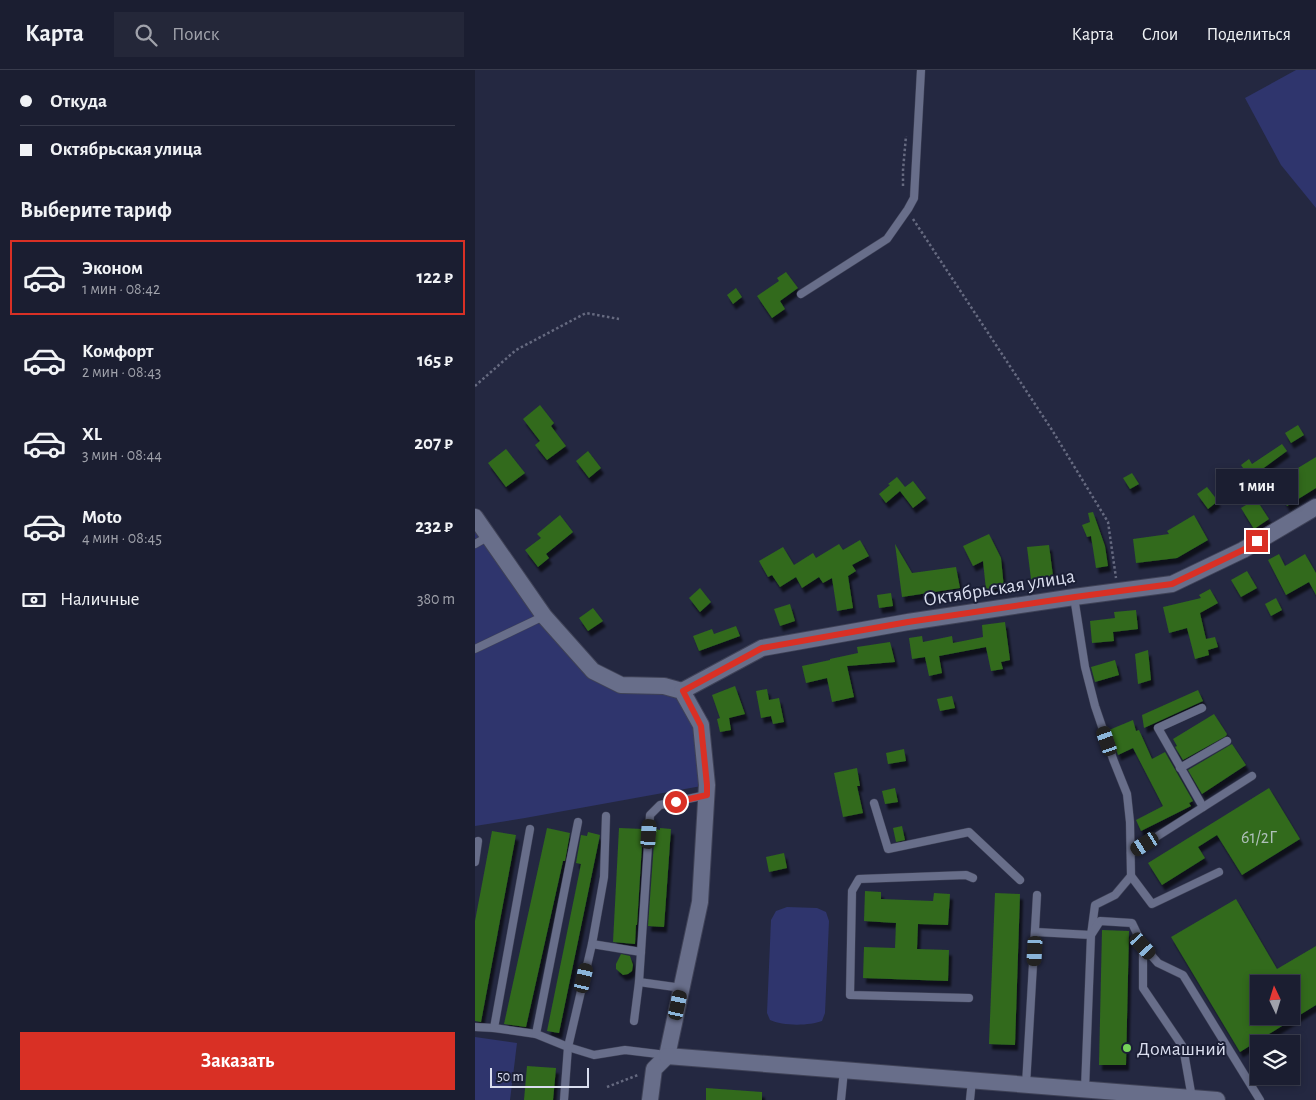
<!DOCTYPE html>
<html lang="ru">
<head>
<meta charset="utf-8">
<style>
	body { margin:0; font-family:"Alegreya Sans",sans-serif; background:#242739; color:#f1f3f6; height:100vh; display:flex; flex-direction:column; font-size:19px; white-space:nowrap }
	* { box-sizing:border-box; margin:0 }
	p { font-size:16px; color:#a0a2ab }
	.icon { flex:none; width:28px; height:28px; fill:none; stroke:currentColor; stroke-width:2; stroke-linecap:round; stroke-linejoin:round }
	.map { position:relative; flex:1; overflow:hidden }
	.details { display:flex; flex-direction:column; background:#1b1e31; width:475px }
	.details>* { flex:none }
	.hud { display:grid; align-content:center; height:110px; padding:0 20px; background:#1b1e31 }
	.needle { width:32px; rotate:356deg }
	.buttons { position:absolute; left:775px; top:905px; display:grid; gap:10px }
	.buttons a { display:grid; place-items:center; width:50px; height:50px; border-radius:0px; background:#1b1e31; box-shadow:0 2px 8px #0003,0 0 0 1px #393c4d; font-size:25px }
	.scale { position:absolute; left:15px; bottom:12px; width:99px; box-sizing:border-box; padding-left:5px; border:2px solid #d9ddee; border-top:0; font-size:14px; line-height:18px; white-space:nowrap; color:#d9ddee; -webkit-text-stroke:4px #1b1f36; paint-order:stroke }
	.end { position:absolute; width:22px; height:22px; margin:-11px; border:6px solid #d93025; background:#fff; box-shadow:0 0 0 2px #fff }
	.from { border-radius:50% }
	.bubble { position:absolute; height:35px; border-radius:0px; background:#1b1e31; box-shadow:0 2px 8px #0003,0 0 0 1px #393c4d; font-size:16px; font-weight:700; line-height:35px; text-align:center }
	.car { position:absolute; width:15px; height:30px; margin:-15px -8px; border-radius:6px; box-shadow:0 0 4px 1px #0007; background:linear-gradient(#222 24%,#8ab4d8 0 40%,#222 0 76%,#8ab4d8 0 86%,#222 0) }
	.hud b { display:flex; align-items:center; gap:18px; height:48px; font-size:19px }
	.hud b+b { border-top:1px solid #393c4d }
	.hud i { width:12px; height:12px; background:#f1f3f6 }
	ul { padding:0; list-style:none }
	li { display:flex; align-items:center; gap:15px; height:75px; margin:0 10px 8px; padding:0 10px; border:2px solid transparent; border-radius:0px }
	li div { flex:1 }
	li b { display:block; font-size:19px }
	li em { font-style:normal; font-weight:700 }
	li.active { border-color:#d93025 }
	li>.icon { width:45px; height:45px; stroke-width:1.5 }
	h2 { padding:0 20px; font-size:22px; line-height:60px }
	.pay { display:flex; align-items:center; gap:12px; height:55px; padding:0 20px; font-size:19px }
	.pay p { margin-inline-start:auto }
	.button { display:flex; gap:10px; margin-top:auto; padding:10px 20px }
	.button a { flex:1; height:58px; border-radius:0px; background:#d93025; color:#fff; font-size:20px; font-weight:700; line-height:58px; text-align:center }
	header { display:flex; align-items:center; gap:30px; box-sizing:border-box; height:70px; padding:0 25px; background:#1b1e31; border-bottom:1px solid #393c4d }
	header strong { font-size:24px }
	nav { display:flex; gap:28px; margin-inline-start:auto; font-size:18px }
	.search { width:350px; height:45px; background:#242739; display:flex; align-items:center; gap:12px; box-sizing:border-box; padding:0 18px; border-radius:0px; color:#a0a2ab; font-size:19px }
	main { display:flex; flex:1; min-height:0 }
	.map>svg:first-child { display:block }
</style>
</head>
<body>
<header>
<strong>Карта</strong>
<div class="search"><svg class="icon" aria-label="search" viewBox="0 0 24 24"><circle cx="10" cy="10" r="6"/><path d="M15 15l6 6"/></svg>Поиск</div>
<nav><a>Карта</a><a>Слои</a><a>Поделиться</a></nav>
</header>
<main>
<section class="details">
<div class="hud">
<b><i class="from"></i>Откуда</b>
<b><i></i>Октябрьская улица</b>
</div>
<h2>Выберите тариф</h2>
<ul>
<li class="active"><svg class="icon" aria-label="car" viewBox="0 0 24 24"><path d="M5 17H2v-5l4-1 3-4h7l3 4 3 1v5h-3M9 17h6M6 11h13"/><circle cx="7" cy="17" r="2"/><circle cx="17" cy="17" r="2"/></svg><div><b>Эконом</b><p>1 мин · 08:42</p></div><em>122 ₽</em></li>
<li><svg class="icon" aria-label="car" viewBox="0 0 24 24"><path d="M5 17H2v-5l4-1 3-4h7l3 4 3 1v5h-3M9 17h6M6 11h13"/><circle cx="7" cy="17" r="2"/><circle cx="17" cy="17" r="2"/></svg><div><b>Комфорт</b><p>2 мин · 08:43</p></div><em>165 ₽</em></li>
<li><svg class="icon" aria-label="car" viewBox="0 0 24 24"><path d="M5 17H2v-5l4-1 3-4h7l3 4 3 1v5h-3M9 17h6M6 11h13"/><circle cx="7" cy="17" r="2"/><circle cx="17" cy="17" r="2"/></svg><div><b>XL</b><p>3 мин · 08:44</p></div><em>207 ₽</em></li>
<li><svg class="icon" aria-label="car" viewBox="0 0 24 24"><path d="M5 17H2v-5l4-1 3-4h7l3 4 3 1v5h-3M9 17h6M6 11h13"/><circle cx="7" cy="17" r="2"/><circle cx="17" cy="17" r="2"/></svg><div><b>Moto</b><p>4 мин · 08:45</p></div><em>232 ₽</em></li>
</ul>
<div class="pay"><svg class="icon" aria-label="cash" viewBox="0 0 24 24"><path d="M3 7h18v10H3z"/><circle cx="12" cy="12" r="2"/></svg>Наличные<p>380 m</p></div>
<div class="button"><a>Заказать</a></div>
</section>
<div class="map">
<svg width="841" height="1030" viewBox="0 0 841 1030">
	<defs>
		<filter id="shadow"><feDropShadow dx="3" dy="5.5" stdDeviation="1" flood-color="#0009"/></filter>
	</defs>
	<rect width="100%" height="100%" fill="#242841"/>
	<g fill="#2f356d">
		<path d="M821,0H841V138L806,95L770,28Z"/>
		<path d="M0,447L118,601L207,621L226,655L232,715L50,748L0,756Z"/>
		<path d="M312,837L342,838L351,842L354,851L350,943L347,951C334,956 307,956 295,950L292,943L296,850L301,841Z"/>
		<path d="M0,967L42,973L35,1030H0Z"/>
	</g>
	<g fill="#306a1d" fill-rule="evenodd" filter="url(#shadow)">
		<path d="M311,202L323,218L305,231L310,239L297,248L282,226L304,211L302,208Z"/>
		<path d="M261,218L267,227L258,234L252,225Z"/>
		<path d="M65,335L79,353L76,356L91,376L72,390L60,375L65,371L48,349Z"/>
		<path d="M823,355L829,365L816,373L810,363Z"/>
		<path d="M807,374L812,381L775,408L766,395L774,389L777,394Z"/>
		<path d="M31,379L50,403L31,417L13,393Z"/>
		<path d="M113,381L126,398L114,408L101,391Z"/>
		<path d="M841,387V418L812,436L804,422L823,410L818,401Z"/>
		<path d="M657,403L664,414L655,419L648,408Z"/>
		<path d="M422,407L430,417L438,411L451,428L438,438L425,421L411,433L404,424L415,415L413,414Z"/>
		<path d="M732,417L743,431L733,439L722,424Z"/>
		<path d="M781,429L794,449L779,459L766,438Z"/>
		<path d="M618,442L630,476L633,496L621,498L616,466L612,467L607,455L615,452L613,443Z"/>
		<path d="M85,445L98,462L71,484L74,488L63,497L50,480L66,468L62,464Z"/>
		<path d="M719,445L733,470L702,488L661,493L658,469L694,464L692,461Z"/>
		<path d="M514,464L526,488L529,518L511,520L508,491L498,496L488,476Z"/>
		<path d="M385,470L394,486L377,495L381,501L373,506L378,538L362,541L357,508L348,513L344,507L327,518L321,507L305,517L297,505L293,507L284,491L308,477L319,495L338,483L341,488L364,474L368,480Z"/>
		<path d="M420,474L437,503L481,497L485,518L427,527Z"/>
		<path d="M574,475L578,506L556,509L552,477Z"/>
		<path d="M804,484L810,496L830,484L841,503V525L834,512L811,525L793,490Z"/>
		<path d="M772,501L782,518L766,527L756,510Z"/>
		<path d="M225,518L236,532L225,542L214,528Z"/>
		<path d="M735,519L743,533L725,543L731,569L740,567L743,577L733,580L734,585L720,589L712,558L694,563L688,537L726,528L724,525Z"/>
		<path d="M416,523L418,536L404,538L402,525Z"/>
		<path d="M801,528L807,540L796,546L790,534Z"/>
		<path d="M315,534L320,551L305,556L299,539Z"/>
		<path d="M118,538L128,551L113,561L104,548Z"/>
		<path d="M661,540L663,559L638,562L639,571L617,573L615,551L640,548L639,542Z"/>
		<path d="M530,552L535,590L526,592L528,599L516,601L511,577L464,586L467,603L454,606L450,587L437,589L434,568L447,566L448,572L477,566L478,573L508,567L507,555Z"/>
		<path d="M261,556L265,566L224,581L218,566L237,559L239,564Z"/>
		<path d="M415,572L420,592L372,596L379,627L357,632L352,608L331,613L327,596L355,590V589L383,583L382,577Z"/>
		<path d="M673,580L676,610L663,614L660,584Z"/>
		<path d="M640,590L644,605L620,612L616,597Z"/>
		<path d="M260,616L270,644L254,648L256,660L245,662L242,649L245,648L237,625Z"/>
		<path d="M292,619L294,630L304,628L309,652L298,654L296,646L286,648L281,621Z"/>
		<path d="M723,620L728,631L669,658L667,645Z"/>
		<path d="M477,626L480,638L465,641L462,629Z"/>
		<path d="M739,644L752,664L751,666L708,690L700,677L702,676L698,669Z"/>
		<path d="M658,650L661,661L664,660L677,689L690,682L718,731L714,733L716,736L666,761L661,750L688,736L658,678L643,685L634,660Z"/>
		<path d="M757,674L771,695L727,724L713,700Z"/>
		<path d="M429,679L431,691L413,694L411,683Z"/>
		<path d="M382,698L385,716H382L388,743L368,747L359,703Z"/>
		<path d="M420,718L423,732L410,734L407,721Z"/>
		<path d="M794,718L825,769L767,805L742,765L723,777L730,788L687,815L673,793Z"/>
		<path d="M427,756L430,770L421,772L418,758Z"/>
		<path d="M72,758L95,763L90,791H88L51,957L29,954Z"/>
		<path d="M144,758L168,759L162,855H161L160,874L138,872Z"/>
		<path d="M185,758L196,759L189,857L173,856L180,759L185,760Z"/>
		<path d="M17,761L41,765L6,952L0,951V851Z"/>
		<path d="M113,762L125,765L84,963L72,961L106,794L101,793L106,765L112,766Z"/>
		<path d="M309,783L312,798L294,802L291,787Z"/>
		<path d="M390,821L406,822V829L458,831L459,823L475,824L473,855L443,854L442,879L474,880L473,911L388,908L389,877L420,878L421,853L389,851Z"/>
		<path d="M520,823L545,824L540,975L514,974Z"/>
		<path d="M761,829L802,899L841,876V935L765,982L696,867ZM784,914H816V946H784Z"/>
		<path d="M627,860L654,861L651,995H624Z"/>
		<path d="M146,884L155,886L158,895L157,901L153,904L148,905L141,899V894Z"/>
		<path d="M52,996L81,998L78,1030H49Z"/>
		<path d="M231,1018L287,1022V1030H231Z"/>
	</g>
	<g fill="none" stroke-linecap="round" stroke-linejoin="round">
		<g stroke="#3f4257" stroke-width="9">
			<g id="service">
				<path d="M326,224L412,169L433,139L439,128L446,0"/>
				<path d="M0,474L14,466"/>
				<path d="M0,579L69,546"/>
				<path d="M727,638L683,658L728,737"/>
				<path d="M705,698L752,671"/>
				<path d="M399,733L413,779L494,762L545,810"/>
				<path d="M656,783L777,706"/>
				<path d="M0,792L3,771"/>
				<path d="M656,806L677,834L744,802"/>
				<path d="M561,862L616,865L620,835L640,825L656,806L655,752L652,724L638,689L620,636L610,597L599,527"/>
				<path d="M117,874L166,882"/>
				<path d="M668,876L683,893L708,905L785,1030"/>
				<path d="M164,912L207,918"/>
				<path d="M494,928L375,925L377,821L384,809L491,805L498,808"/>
				<path d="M159,951L164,912L175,745L185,735L231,725"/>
				<path d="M0,957L19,958L61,964L93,977L119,985L150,980L191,985"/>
				<path d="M19,958L55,759"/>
				<path d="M61,964L103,752"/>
				<path d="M551,1015L562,825"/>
				<path d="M610,1019L616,865L625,851L657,853L668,876V918L708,977L717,1028"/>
				<path d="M89,1030L93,977L117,874L129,807L131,746"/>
				<path d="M366,1030L369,1000"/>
				<path d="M495,1030L497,1010"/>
			</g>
		</g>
		<g stroke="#3f4257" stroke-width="18">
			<g id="minor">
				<path d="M0,447L69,546L118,601L146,615L189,616L207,621L226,655L232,715L225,832L192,986L179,999L175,1030"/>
				<path d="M207,621L287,578L433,552L599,527L697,514L768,480L841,437"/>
				<path d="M192,986L742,1030"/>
			</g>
		</g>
		<g stroke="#666a80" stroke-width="2.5" stroke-dasharray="2.5 2.5" stroke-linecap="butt">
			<path d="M428,116V100L431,66"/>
			<path d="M438,149L577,360L633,452L641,508"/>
			<path d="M0,316L41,280L111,243L144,249"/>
			<path d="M132,1017L163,1005"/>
		</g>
		<use href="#service" stroke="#686e8a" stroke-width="8"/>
		<use href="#minor" stroke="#686e8a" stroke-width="16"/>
	</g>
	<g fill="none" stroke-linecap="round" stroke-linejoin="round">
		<path stroke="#d93025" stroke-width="6" d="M201,732L232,725V715L226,656L208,621L287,578L433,552L600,527L697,514L768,480L782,471"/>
	</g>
	<circle fill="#76d25a" stroke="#1b1f36" stroke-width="2" cx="652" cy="978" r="5"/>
	<g text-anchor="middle" stroke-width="4" stroke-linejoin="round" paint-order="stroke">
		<g font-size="18" fill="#afc0ba">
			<text x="784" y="773">61/2Г</text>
		</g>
		<g font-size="20" fill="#d9ddee" stroke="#1b1f36">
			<text transform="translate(524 517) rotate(-9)" y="7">Октябрьская улица</text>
		</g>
		<g font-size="20" fill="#d9ddee" stroke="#1b1f36" text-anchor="start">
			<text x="662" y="985">Домашний</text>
		</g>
	</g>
</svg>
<div class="buttons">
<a><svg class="needle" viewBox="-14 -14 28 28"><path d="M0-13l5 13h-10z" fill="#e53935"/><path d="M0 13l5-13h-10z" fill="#a0a2ab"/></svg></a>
<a><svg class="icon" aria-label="layers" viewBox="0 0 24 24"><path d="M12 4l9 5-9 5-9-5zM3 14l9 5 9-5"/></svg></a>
</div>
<div class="scale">50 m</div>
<i class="end from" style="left:201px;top:732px"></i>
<i class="end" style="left:782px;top:471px"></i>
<div class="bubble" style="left:741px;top:399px;width:82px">1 мин</div>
<i class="car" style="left:632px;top:671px;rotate:341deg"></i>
<i class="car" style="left:174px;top:764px;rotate:4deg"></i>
<i class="car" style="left:670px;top:774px;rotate:237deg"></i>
<i class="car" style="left:668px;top:876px;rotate:138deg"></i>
<i class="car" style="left:560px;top:881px;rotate:183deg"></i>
<i class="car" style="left:109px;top:908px;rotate:13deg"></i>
<i class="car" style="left:203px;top:935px;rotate:12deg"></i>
</div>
</main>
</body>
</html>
